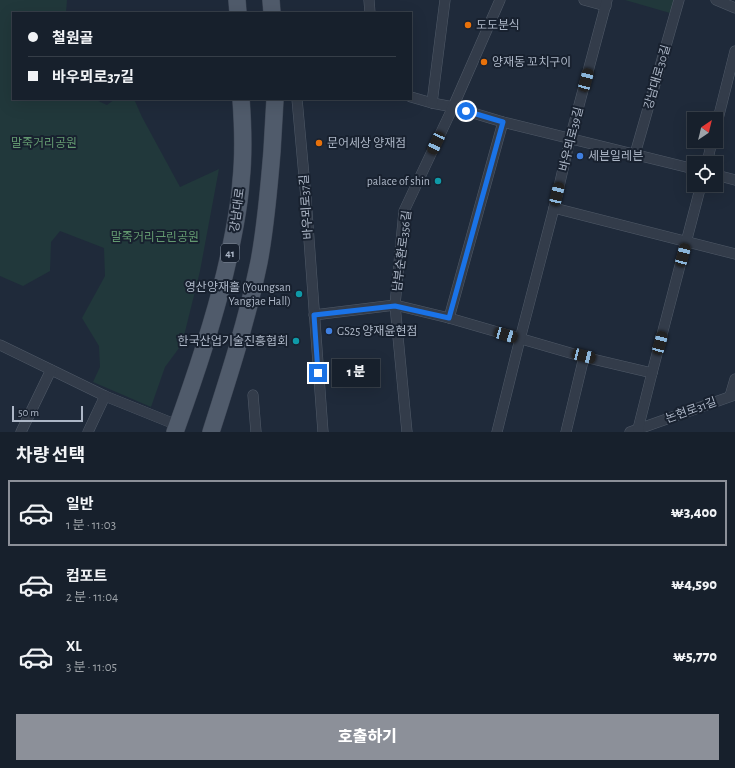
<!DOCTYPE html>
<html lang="ko">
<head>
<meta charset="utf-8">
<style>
	body { margin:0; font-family:"Alegreya Sans","Noto Sans KR",sans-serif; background:#242d38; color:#f1f3f6; height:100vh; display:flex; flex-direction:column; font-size:15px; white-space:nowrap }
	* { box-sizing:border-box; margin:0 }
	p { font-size:13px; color:#9ea3a9 }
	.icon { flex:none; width:22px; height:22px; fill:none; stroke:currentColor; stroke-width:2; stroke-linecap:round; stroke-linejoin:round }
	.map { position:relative; height:432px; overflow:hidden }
	.drawer { display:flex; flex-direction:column; background:#17202c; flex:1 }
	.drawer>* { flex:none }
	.hud { position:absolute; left:12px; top:12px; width:400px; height:88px; border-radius:0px; box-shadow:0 4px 16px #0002,0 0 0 1px #363e48; display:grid; align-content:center; height:88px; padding:0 16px; background:#17202c }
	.needle { width:26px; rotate:35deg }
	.controls { position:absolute; left:687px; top:112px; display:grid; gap:8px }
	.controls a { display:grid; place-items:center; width:36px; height:36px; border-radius:0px; background:#17202c; box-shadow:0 4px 16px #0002,0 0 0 1px #363e48; font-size:20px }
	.scale { position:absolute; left:12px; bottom:10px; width:71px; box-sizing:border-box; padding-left:4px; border:2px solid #adb7c7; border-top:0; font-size:11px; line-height:14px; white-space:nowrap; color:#adb7c7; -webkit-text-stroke:3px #18212f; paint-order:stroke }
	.end { position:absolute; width:18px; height:18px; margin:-9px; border:5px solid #1a73e8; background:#fff; box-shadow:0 0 0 2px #fff }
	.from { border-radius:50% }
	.bubble { position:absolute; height:28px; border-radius:0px; background:#17202c; box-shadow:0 4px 16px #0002,0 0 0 1px #363e48; font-size:13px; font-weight:800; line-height:28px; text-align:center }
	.car { position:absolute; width:12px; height:24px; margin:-12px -6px; border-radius:5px; box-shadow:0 0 3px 1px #0007; background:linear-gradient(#222 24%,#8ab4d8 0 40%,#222 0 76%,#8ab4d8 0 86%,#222 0) }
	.hud b { display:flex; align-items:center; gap:14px; height:38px; font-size:15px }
	.hud b+b { border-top:1px solid #363e48 }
	.hud i { width:10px; height:10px; background:#f1f3f6 }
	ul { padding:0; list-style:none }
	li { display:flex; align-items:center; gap:12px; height:66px; margin:0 8px 6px; padding:0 8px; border:2px solid transparent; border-radius:0px }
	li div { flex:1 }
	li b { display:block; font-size:15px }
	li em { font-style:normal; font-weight:800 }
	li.on { border-color:#8c9099 }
	li>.icon { width:36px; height:36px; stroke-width:1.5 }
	h2 { padding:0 16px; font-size:18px; line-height:48px }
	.button { display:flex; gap:8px; margin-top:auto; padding:8px 16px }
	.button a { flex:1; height:46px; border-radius:0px; background:#8c9099; color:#fff; font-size:16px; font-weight:800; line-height:46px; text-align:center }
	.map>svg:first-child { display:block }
</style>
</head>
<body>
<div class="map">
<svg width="735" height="432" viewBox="0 0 735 432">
	<rect width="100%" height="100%" fill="#1f2a3a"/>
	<g fill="#21383b">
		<path d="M0,0H67L66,13H13V99H94L107,105L115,99H134L142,117L180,187L219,169L200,271L182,344L165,367L151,407L93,382L100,367L99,346L82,318L105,276L104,248L60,231L51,242L50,271L23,286L0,276Z"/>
		<path d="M625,0H674L670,13Z"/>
	</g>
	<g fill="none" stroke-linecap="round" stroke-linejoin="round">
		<g stroke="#505a68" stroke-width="11">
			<g id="minor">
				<path d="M369,0L370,13"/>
				<path d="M584,0L606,6"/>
				<path d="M716,0L735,8"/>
				<path d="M411,97L432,103L453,107L503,122L694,169"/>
				<path d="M297,99L306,198L323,432"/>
				<path d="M432,103L445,0"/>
				<path d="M716,127L735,51"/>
				<path d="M635,154L679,0"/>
				<path d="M707,163L712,141"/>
				<path d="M716,175L735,180"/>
				<path d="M554,208L735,254"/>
				<path d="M314,315L395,305L449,318L584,357L652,373"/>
				<path d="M449,318L503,122"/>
				<path d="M0,345L105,396L177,425"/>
				<path d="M253,395L256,432"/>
				<path d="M730,396L735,379"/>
				<path d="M21,432L51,370"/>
				<path d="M88,432L105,396"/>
				<path d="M407,432L395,305L404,211L453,107L500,0"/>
				<path d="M497,432L520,339L554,208L570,139L607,0"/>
				<path d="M566,432L584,357"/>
				<path d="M630,432L735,395"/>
				<path d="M639,432L638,429L652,373L701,185"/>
			</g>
		</g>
		<g stroke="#3c4554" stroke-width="18">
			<g id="primary">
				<path d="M237,0L238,13"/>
				<path d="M271,0L272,13"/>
				<path d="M175,432C194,380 212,327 225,273C232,243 239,212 241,181C244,153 243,126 241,99"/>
				<path d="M211,432C229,376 247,320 259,262C266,225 269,188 272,151C273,133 274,116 275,99"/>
			</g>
		</g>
		<use href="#minor" stroke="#333c4a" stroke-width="10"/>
		<use href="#primary" stroke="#505b6b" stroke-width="17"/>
	</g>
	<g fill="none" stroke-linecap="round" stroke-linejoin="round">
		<path stroke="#1a73e8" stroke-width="5" d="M318,373L314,315L395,306L449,318L503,122L466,111"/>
	</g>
	<g fill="#e8710a" stroke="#18212f" stroke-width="1.5">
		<circle cx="468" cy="25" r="4"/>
		<circle cx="484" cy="62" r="4"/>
		<circle cx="319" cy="143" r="4"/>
	</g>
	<g fill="#3f7fe0" stroke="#18212f" stroke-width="1.5">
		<circle cx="580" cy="156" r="4"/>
		<circle cx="329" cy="331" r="4"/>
	</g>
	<g fill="#0f9aa8" stroke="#18212f" stroke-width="1.5">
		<circle cx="438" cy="181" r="4"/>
		<circle cx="299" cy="294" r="4"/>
		<circle cx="296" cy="341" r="4"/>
	</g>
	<g text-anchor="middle" stroke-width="4" stroke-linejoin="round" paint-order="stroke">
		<rect fill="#18212f" stroke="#808a99" stroke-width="1" x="221" y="244" width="18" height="18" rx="3"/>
		<g font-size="11" font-weight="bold" fill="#adb7c7">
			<text x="230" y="257">41</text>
		</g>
		<g font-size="12" fill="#adb7c7" stroke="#18212f" text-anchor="start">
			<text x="476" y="29">도도분식</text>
			<text x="492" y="66">양재동 꼬치구이</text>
			<text x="327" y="147">문어세상 양재점</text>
			<text x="588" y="160">세븐일레븐</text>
			<text x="430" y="185" text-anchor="end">palace of shin</text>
			<text x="291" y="291" text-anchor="end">영산양재홀 (Youngsan<tspan x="291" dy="14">Yangjae Hall)</tspan></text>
			<text x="337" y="335">GS25 양재윤현점</text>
			<text x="288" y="345" text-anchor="end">한국산업기술진흥협회</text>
		</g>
		<g font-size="12" fill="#adb7c7" stroke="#18212f">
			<text transform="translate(657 77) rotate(-74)" y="4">강남대로30길</text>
			<text transform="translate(571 139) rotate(-76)" y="4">바우뫼로39길</text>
			<text transform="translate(306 207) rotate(-94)" y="4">바우뫼로37길</text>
			<text transform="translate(237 210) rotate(-82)" y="4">강남대로</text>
			<text transform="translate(402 251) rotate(-83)" y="4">남부순환로356길</text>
			<text transform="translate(691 410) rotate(-20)" y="4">논현로31길</text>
		</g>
		<g font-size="12" fill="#639970" stroke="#18212f">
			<text x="44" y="147">말죽거리공원</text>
			<text x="155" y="241">말죽거리근린공원</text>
		</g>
	</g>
</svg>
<div class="controls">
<a><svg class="needle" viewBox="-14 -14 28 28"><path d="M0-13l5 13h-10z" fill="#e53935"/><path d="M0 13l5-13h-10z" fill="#9ea3a9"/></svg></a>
<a><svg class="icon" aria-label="locate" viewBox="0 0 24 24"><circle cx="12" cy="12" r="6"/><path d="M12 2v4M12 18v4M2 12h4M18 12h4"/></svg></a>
</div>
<div class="scale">50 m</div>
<i class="end from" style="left:466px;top:111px"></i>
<i class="end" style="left:318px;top:373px"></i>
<div class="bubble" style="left:332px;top:359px;width:48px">1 분</div>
<i class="car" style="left:586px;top:80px;rotate:15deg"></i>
<i class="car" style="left:436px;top:143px;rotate:205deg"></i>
<i class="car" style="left:557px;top:194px;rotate:13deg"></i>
<i class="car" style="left:683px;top:255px;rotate:15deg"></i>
<i class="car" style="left:506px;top:335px;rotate:106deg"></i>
<i class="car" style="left:660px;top:343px;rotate:15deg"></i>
<i class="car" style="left:584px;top:356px;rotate:104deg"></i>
<div class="hud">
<b><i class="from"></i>철원골</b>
<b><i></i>바우뫼로37길</b>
</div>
</div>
<section class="drawer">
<h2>차량 선택</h2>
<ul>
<li class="on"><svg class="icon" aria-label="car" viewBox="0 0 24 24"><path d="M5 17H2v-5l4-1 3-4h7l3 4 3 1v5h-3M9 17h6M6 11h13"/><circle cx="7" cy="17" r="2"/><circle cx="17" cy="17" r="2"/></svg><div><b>일반</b><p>1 분 · 11:03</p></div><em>₩3,400</em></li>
<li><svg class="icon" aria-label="car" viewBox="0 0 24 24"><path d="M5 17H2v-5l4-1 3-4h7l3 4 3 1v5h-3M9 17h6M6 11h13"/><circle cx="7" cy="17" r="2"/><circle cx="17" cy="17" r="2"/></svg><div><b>컴포트</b><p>2 분 · 11:04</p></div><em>₩4,590</em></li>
<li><svg class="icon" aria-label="car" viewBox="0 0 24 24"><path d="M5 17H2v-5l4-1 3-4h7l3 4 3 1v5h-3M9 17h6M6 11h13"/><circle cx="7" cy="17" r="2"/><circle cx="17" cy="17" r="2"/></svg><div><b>XL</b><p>3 분 · 11:05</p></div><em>₩5,770</em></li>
</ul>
<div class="button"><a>호출하기</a></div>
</section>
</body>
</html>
